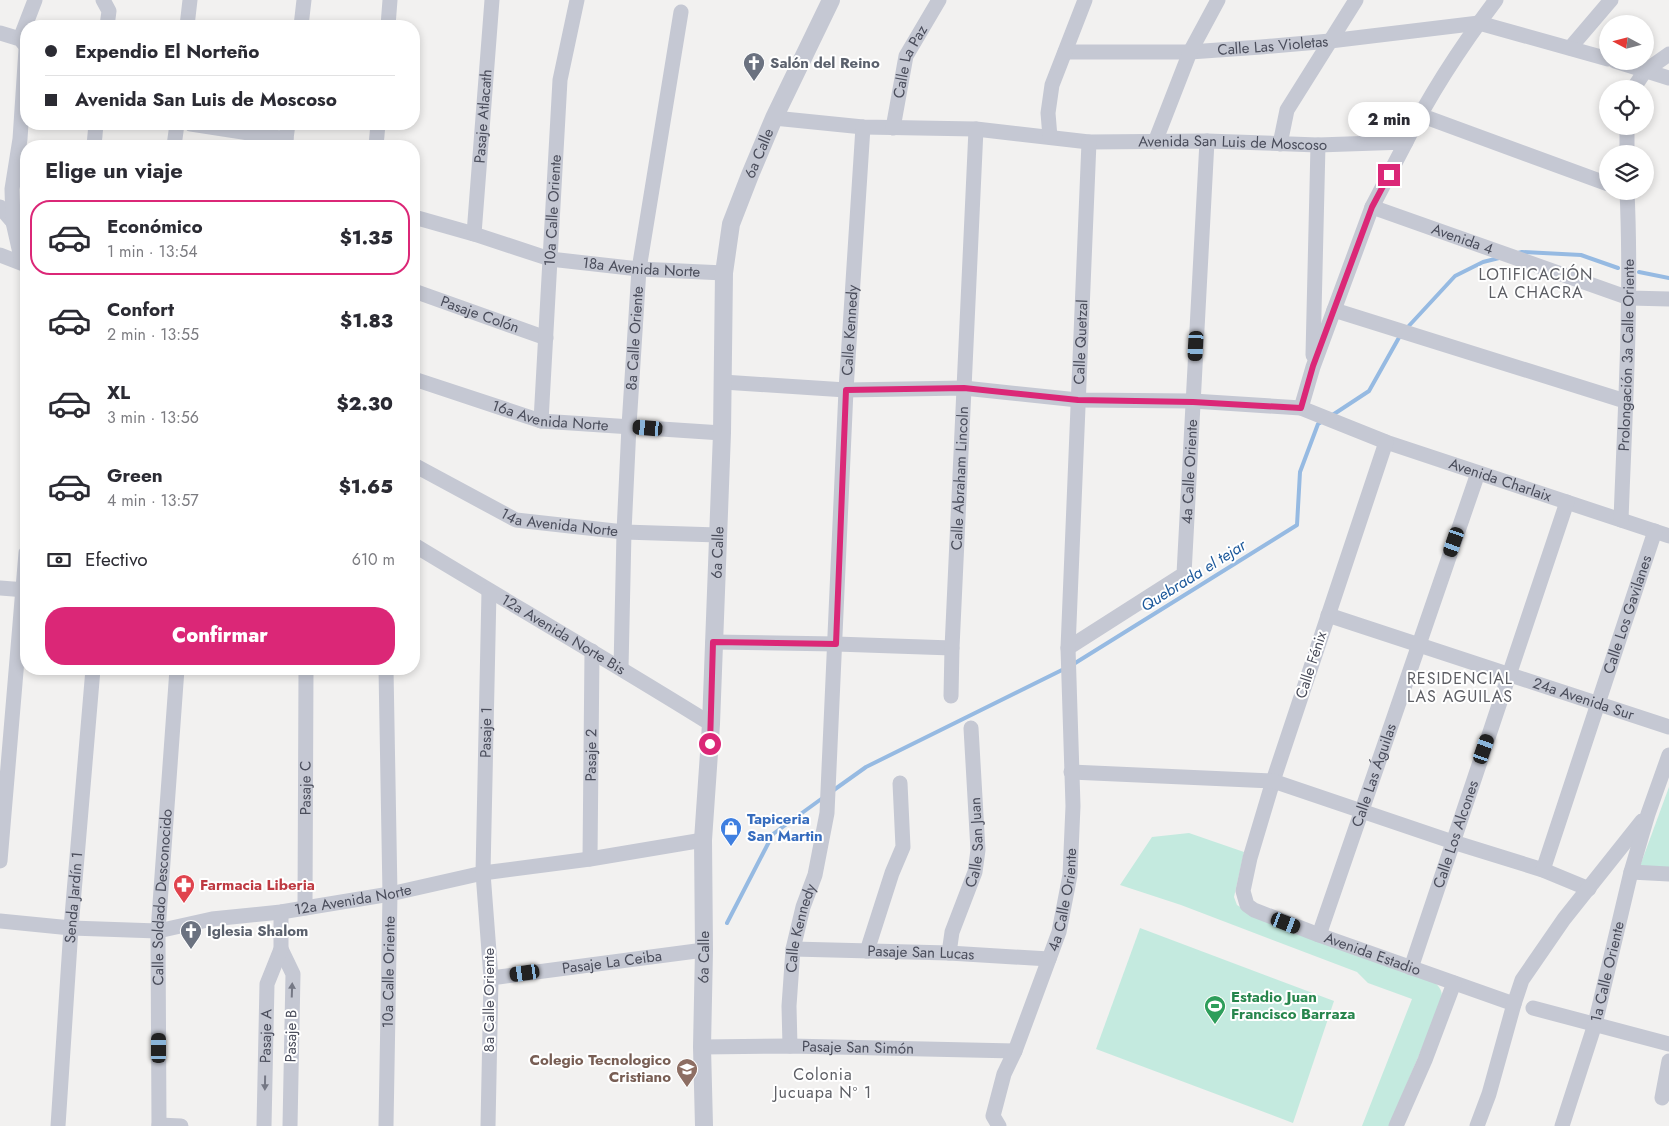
<!DOCTYPE html>
<html lang="es">
<head>
<meta charset="utf-8">
<style>
	body { margin:0; font-family:Jost,sans-serif; background:#f7f7f7; color:#2b2b33; height:100vh; display:flex; flex-direction:column; font-size:19px; white-space:nowrap }
	* { box-sizing:border-box; margin:0 }
	p { font-size:16px; color:#7c7c81 }
	.icon { flex:none; width:28px; height:28px; fill:none; stroke:currentColor; stroke-width:2; stroke-linecap:round; stroke-linejoin:round }
	.map { position:relative; flex:1; overflow:hidden }
	.details { position:absolute; left:20px; top:140px; width:400px; height:535px; display:flex; flex-direction:column; background:#fff; border-radius:20px; box-shadow:0 2px 8px #0003 }
	.details>* { flex:none }
	.guide { position:absolute; left:20px; top:20px; width:400px; height:110px; border-radius:20px; box-shadow:0 2px 8px #0003; display:grid; align-content:center; height:110px; padding:0 25px; background:#fff }
	.needle { width:32px; rotate:277deg }
	.fabs { position:absolute; left:1599px; top:15px; display:grid; gap:10px }
	.fabs a { display:grid; place-items:center; width:55px; height:55px; border-radius:50%; background:#fff; box-shadow:0 2px 8px #0003; font-size:25px }
	.end { position:absolute; width:22px; height:22px; margin:-11px; border:6px solid #db2777; background:#fff; box-shadow:0 0 0 2px #fff }
	.from { border-radius:50% }
	.bubble { position:absolute; height:35px; border-radius:18px; background:#fff; box-shadow:0 2px 8px #0003; font-size:16px; font-weight:800; line-height:35px; text-align:center }
	.car { position:absolute; width:15px; height:30px; margin:-15px -8px; border-radius:6px; box-shadow:0 0 4px 1px #0007; background:linear-gradient(#222 24%,#8ab4d8 0 40%,#222 0 76%,#8ab4d8 0 86%,#222 0) }
	.guide b { display:flex; align-items:center; gap:18px; height:48px; font-size:19px }
	.guide b+b { border-top:1px solid #e1e1e2 }
	.guide i { width:12px; height:12px; background:#2b2b33 }
	ul { padding:0; list-style:none }
	li { display:flex; align-items:center; gap:15px; height:75px; margin:0 10px 8px; padding:0 15px; border:2px solid transparent; border-radius:20px }
	li div { flex:1 }
	li b { display:block; font-size:19px }
	li em { font-style:normal; font-weight:800 }
	li.selected { border-color:#db2777 }
	li>.icon { width:45px; height:45px; stroke-width:1.5 }
	h2 { padding:0 25px; font-size:22px; line-height:60px }
	.pay { display:flex; align-items:center; gap:12px; height:55px; padding:0 25px; font-size:19px }
	.pay p { margin-inline-start:auto }
	.button { display:flex; gap:10px; margin-top:auto; padding:10px 25px }
	.button a { flex:1; height:58px; border-radius:20px; background:#db2777; color:#fff; font-size:20px; font-weight:800; line-height:58px; text-align:center }
	.map>svg:first-child { display:block }
</style>
</head>
<body>
<div class="map">
<svg width="1669" height="1126" viewBox="0 0 1669 1126">
	<rect width="100%" height="100%" fill="#f2f1f0"/>
	<g fill="#c4eadf">
		<path d="M1669,787V868L1640,866Z"/>
		<path d="M1189,833L1244,852L1234,897L1237,905L1243,909L1435,983C1442,989 1443,994 1441,1003L1389,1126H1362L1412,999L1368,983L1357,972L1181,905L1120,885L1152,837Z"/>
		<path d="M1140,928L1334,1001L1293,1123L1096,1049Z"/>
	</g>
	<g fill="none" stroke-linecap="round" stroke-linejoin="round">
		<g stroke="#96bae2" stroke-width="4">
			<path d="M1518,253L1522,252L1581,255L1618,268"/>
			<path d="M1639,272L1669,278"/>
			<path d="M1406,329L1455,276L1483,262L1499,258"/>
			<path d="M1331,416L1369,391L1401,334"/>
			<path d="M1072,665L1297,525L1300,472L1318,424L1323,421"/>
			<path d="M831,792L866,767L1066,668"/>
			<path d="M727,923L773,834L824,797"/>
		</g>
		<g stroke="#c5c8d3" stroke-width="15">
			<path d="M103,0L109,11L107,26"/>
			<path d="M187,26L190,0"/>
			<path d="M301,26L304,0"/>
			<path d="M388,26L390,0"/>
			<path d="M0,33L20,39L25,45"/>
			<path d="M20,39L35,0"/>
			<path d="M1570,48L1611,0"/>
			<path id="s1" d="M1065,52H1190L1261,47L1330,41L1479,23L1608,59"/>
			<path d="M1615,61L1669,78"/>
			<path d="M1633,89L1645,71L1669,54"/>
			<path d="M1420,115L1608,184"/>
			<path id="s2" d="M774,118L863,127L976,129L1089,142L1207,141L1318,145L1406,142L1372,207L1313,367L1301,408"/>
			<path d="M191,124L286,139"/>
			<path id="s3" d="M893,128L906,56L939,0"/>
			<path d="M1050,137L1048,113L1052,85L1085,0"/>
			<path d="M1155,142L1190,52L1218,0"/>
			<path d="M1406,142C1431,92 1462,45 1496,0"/>
			<path d="M1280,144L1287,110L1356,0"/>
			<path d="M94,146L96,124"/>
			<path d="M174,146L177,124"/>
			<path d="M285,146L288,124"/>
			<path d="M376,146L378,124"/>
			<path d="M1627,154V126"/>
			<path d="M0,207L13,222"/>
			<path id="s4" d="M1372,207L1629,298L1669,299"/>
			<path id="s5" d="M414,217L474,234L550,259L639,269L724,273"/>
			<path id="s6" d="M474,234L492,0"/>
			<path d="M0,255L26,265"/>
			<path d="M22,262L13,222L12,189L20,139L26,49"/>
			<path id="s7" d="M414,291L546,338"/>
			<path d="M1334,310L1625,401"/>
			<path d="M1313,355L1318,145"/>
			<path id="s8" d="M414,379L541,421L722,433"/>
			<path id="s9" d="M723,382L846,390L964,388L1078,400L1193,401L1301,408L1386,442L1669,536"/>
			<path id="s10" d="M541,421L560,80L577,0"/>
			<path id="s11" d="M1386,442L1273,781L1250,858L1243,891L1247,905L1254,910L1319,935L1514,1004"/>
			<path id="s12" d="M414,465L516,520L624,532L718,535"/>
			<path id="s13" d="M1621,520C1625,410 1632,301 1627,191"/>
			<path id="s14" d="M414,545C513,605 613,663 711,724"/>
			<path d="M0,588L26,590"/>
			<path id="s15" d="M1328,615L1669,727"/>
			<path d="M713,642L836,644L952,648"/>
			<path id="s16" d="M1068,648L1184,574L1207,141"/>
			<path id="s17" d="M621,668L624,532L629,426L639,269L681,12"/>
			<path id="s18" d="M951,696L952,648L976,129"/>
			<path d="M1071,772L1273,781L1453,842L1543,870L1589,889"/>
			<path id="s19" d="M590,859L592,651"/>
			<path d="M0,861L26,553"/>
			<path id="s20" d="M1543,870L1655,531"/>
			<path d="M1631,872L1669,874"/>
			<path id="s21" d="M305,908L306,669"/>
			<path id="s22" d="M0,921L71,928L158,931L212,919L281,912L390,894L483,873L590,859L703,840"/>
			<path id="s23" d="M1319,935L1478,473"/>
			<path d="M281,949L293,974L290,1126"/>
			<path id="s24" d="M793,949L949,953L1049,959"/>
			<path d="M867,951L892,873L903,847L900,783"/>
			<path id="s25" d="M949,953L952,932L975,872L978,850L971,728"/>
			<path id="s26" d="M1411,968L1567,502"/>
			<path id="s27" d="M491,978L704,950"/>
			<path d="M1533,1008L1669,1044"/>
			<path id="s28" d="M790,1046L789,1006L793,949L803,907L815,875L827,813L846,390L863,127"/>
			<path id="s29" d="M702,1047L790,1046L1015,1051"/>
			<path d="M1662,1098L1669,1061"/>
			<path d="M159,1125L181,1126"/>
			<path id="s30" d="M58,1126L71,928L93,669"/>
			<path id="s31" d="M159,1126L158,931L177,669"/>
			<path id="s32" d="M264,1126L267,984L281,949V912"/>
			<path id="s33" d="M386,1126L390,894L386,669"/>
			<path id="s34" d="M488,1126L491,978L483,873L489,591"/>
			<path id="s35" d="M999,1126L993,1116L1004,1074L1015,1051L1059,932L1070,875L1073,806L1068,648L1089,142"/>
			<path d="M1396,1126L1425,1060L1454,983"/>
			<path d="M1477,1126L1489,1094L1514,1004L1522,980L1564,919L1642,821"/>
			<path id="s36" d="M1562,1126L1595,1024L1631,872L1648,814L1669,755"/>
		</g>
		<path stroke="#c5c8d3" stroke-width="18" id="s37" d="M704,1126L702,1047L704,950L703,840L711,724L722,433L724,273L731,224L750,175L774,118L831,0"/>
	</g>
	<defs><path id="oneway-solid" d="M-6-.8H1V-3.2L6.5 0L1 3.2V.8H-6Z" transform="scale(1.25)"/></defs>
	<g fill="#757885">
		<use href="#oneway-solid" transform="translate(292 990) rotate(-88)"/>
		<use href="#oneway-solid" transform="translate(265 1083) rotate(91)"/>
	</g>
	<g fill="none" stroke-linecap="round" stroke-linejoin="round">
		<path stroke="#db2777" stroke-width="6" d="M710,744L713,642L836,644L846,390L964,388L1078,400L1193,402L1301,408L1313,366L1372,207L1389,175"/>
	</g>
	<defs>
		<g id="church-pin" transform="scale(1.125)"><path d="M0 17L-7.5 6A9.5 9.5 0 1 1 7.5 6Z" fill="#6b7280" stroke="#fff"/><path d="M-1.2-6h2.4v3.5h3.3v2.4h-3.3V6h-2.4V-.1h-3.3v-2.4h3.3Z" fill="#fff"/></g>
		<g id="shop-pin" transform="scale(1.125)"><path d="M0 17L-7.5 6A9.5 9.5 0 1 1 7.5 6Z" fill="#3f7fe0" stroke="#fff"/><path d="M-5-2.5h2.3a2.7 3.5 0 0 1 5.4 0H5L5.5 6h-11ZM-1.5-2.5h3a1.5 2.3 0 0 0-3 0Z" fill="#fff"/></g>
		<g id="pharmacy-pin" transform="scale(1.125)"><path d="M0 17L-7.5 6A9.5 9.5 0 1 1 7.5 6Z" fill="#e0444e" stroke="#fff"/><path d="M-2-6h4v4h4v4h-4v4h-4v-4h-4v-4h4Z" fill="#fff"/></g>
		<g id="stadium-pin" transform="scale(1.125)"><path d="M0 17L-7.5 6A9.5 9.5 0 1 1 7.5 6Z" fill="#2e9e5b" stroke="#fff"/><path d="M0-5a6.5 5 0 1 0 0 10a6.5 5 0 1 0 0-10ZM-3.5-1.8h7v3.6h-7Z" fill="#fff"/></g>
		<g id="school-pin" transform="scale(1.125)"><path d="M0 17L-7.5 6A9.5 9.5 0 1 1 7.5 6Z" fill="#8d6e63" stroke="#fff"/><path d="M0-5L7-2L0 1L-7-2ZM-4 1L0 2.5L4 1V4Q0 6-4 4Z" fill="#fff"/></g>
	</defs>
	<g fill-rule="evenodd">
		<use href="#church-pin" x="754" y="63"/>
		<use href="#shop-pin" x="731" y="828"/>
		<use href="#pharmacy-pin" x="184" y="885"/>
		<use href="#church-pin" x="191" y="931"/>
		<use href="#stadium-pin" x="1215" y="1006"/>
		<use href="#school-pin" x="687" y="1069"/>
	</g>
	<g text-anchor="middle" stroke-width="4" stroke-linejoin="round" paint-order="stroke">
		<g font-size="15" fill="#4a4d5b" stroke="#fff">
			<text dy="5" stroke="none"><textPath href="#s1" startOffset="208">Calle Las Violetas</textPath></text>
			<text dy="5" stroke="none"><textPath href="#s3" startOffset="69">Calle La Paz</textPath></text>
			<text dy="5" stroke="none"><textPath href="#s6" startOffset="118">Pasaje Atlacath</textPath></text>
			<text dy="5" stroke="none"><textPath href="#s2" startOffset="460">Avenida San Luis de Moscoso</textPath></text>
			<text dy="5" stroke="none"><textPath href="#s37" startOffset="979">6a Calle</textPath></text>
			<text dy="5" stroke="none"><textPath href="#s10" startOffset="211">10a Calle Oriente</textPath></text>
			<text dy="5" stroke="none"><textPath href="#s4" startOffset="96">Avenida 4</textPath></text>
			<text dy="5" stroke="none"><textPath href="#s5" startOffset="234">18a Avenida Norte</textPath></text>
			<text dy="5" stroke="none"><textPath href="#s7" startOffset="70">Pasaje Colón</textPath></text>
			<text dy="5" stroke="none"><textPath href="#s28" startOffset="721">Calle Kennedy</textPath></text>
			<text dy="5" stroke="none"><textPath href="#s17" startOffset="330">8a Calle Oriente</textPath></text>
			<text dy="5" stroke="none"><textPath href="#s35" startOffset="799">Calle Quetzal</textPath></text>
			<text dy="5" stroke="none"><textPath href="#s13" startOffset="165">Prolongación 3a Calle Oriente</textPath></text>
			<text dy="5" stroke="none"><textPath href="#s8" startOffset="142">16a Avenida Norte</textPath></text>
			<text dy="5" stroke="none"><textPath href="#s16" startOffset="240">4a Calle Oriente</textPath></text>
			<text dy="5" stroke="none"><textPath href="#s18" startOffset="218">Calle Abraham Lincoln</textPath></text>
			<text dy="5" stroke="none"><textPath href="#s9" startOffset="791">Avenida Charlaix</textPath></text>
			<text dy="5" stroke="none"><textPath href="#s12" startOffset="159">14a Avenida Norte</textPath></text>
			<text dy="5" stroke="none"><textPath href="#s37" startOffset="574">6a Calle</textPath></text>
			<text dy="5" stroke="none"><textPath href="#s20" startOffset="269">Calle Los Gavilanes</textPath></text>
			<text dy="5" stroke="none"><textPath href="#s14" startOffset="174">12a Avenida Norte Bis</textPath></text>
			<text transform="translate(1311 665) rotate(-72)" y="5">Calle Fénix</text>
			<text dy="5" stroke="none"><textPath href="#s15" startOffset="269">24a Avenida Sur</textPath></text>
			<text dy="5" stroke="none"><textPath href="#s34" startOffset="394">Pasaje 1</textPath></text>
			<text dy="5" stroke="none"><textPath href="#s19" startOffset="104">Pasaje 2</textPath></text>
			<text dy="5" stroke="none"><textPath href="#s23" startOffset="169">Calle Las Águilas</textPath></text>
			<text dy="5" stroke="none"><textPath href="#s21" startOffset="120">Pasaje C</textPath></text>
			<text dy="5" stroke="none"><textPath href="#s26" startOffset="141">Calle Los Alcones</textPath></text>
			<text dy="5" stroke="none"><textPath href="#s25" startOffset="115">Calle San Juan</textPath></text>
			<text dy="5" stroke="none"><textPath href="#s30" startOffset="229">Senda Jardín 1</textPath></text>
			<text dy="5" stroke="none"><textPath href="#s31" startOffset="229">Calle Soldado Desconocido</textPath></text>
			<text dy="5" stroke="none"><textPath href="#s22" startOffset="356">12a Avenida Norte</textPath></text>
			<text dy="5" stroke="none"><textPath href="#s35" startOffset="240">4a Calle Oriente</textPath></text>
			<text dy="5" stroke="none"><textPath href="#s28" startOffset="119">Calle Kennedy</textPath></text>
			<text dy="5" stroke="none"><textPath href="#s24" startOffset="128">Pasaje San Lucas</textPath></text>
			<text dy="5" stroke="none"><textPath href="#s11" startOffset="621">Avenida Estadio</textPath></text>
			<text dy="5" stroke="none"><textPath href="#s37" startOffset="169">6a Calle</textPath></text>
			<text dy="5" stroke="none"><textPath href="#s27" startOffset="122">Pasaje La Ceiba</textPath></text>
			<text dy="5" stroke="none"><textPath href="#s36" startOffset="161">1a Calle Oriente</textPath></text>
			<text dy="5" stroke="none"><textPath href="#s33" startOffset="154">10a Calle Oriente</textPath></text>
			<text transform="translate(489 1000) rotate(-90)" y="5">8a Calle Oriente</text>
			<text dy="5" stroke="none"><textPath href="#s32" startOffset="90">Pasaje A</textPath></text>
			<text transform="translate(291 1036) rotate(-89)" y="5">Pasaje B</text>
			<text dy="5" stroke="none"><textPath href="#s29" startOffset="156">Pasaje San Simón</textPath></text>
		</g>
		<g font-size="15" font-weight="bold" fill="#5b616d" stroke="#fff" text-anchor="start">
			<text x="770" y="68">Salón del Reino</text>
			<text x="207" y="936">Iglesia Shalom</text>
		</g>
		<g font-size="15" font-weight="bold" fill="#366cbe" stroke="#fff" text-anchor="start">
			<text x="747" y="824">Tapiceria<tspan x="747" dy="17">San Martin</tspan></text>
		</g>
		<g font-size="15" font-weight="bold" fill="#be3a42" stroke="#fff" text-anchor="start">
			<text x="200" y="890">Farmacia Liberia</text>
		</g>
		<g font-size="15" font-weight="bold" fill="#27864d" stroke="#fff" text-anchor="start">
			<text x="1231" y="1002">Estadio Juan<tspan x="1231" dy="17">Francisco Barraza</tspan></text>
		</g>
		<g font-size="15" font-weight="bold" fill="#785e54" stroke="#fff" text-anchor="end">
			<text x="671" y="1065">Colegio Tecnologico<tspan x="671" dy="17">Cristiano</tspan></text>
		</g>
		<g font-size="16" letter-spacing="1" fill="#5d5e64" stroke="#fff">
			<text x="1536" y="280">LOTIFICACIÓN<tspan x="1536" dy="18">LA CHACRA</tspan></text>
			<text x="1460" y="684">RESIDENCIAL<tspan x="1460" dy="18">LAS AGUILAS</tspan></text>
			<text x="823" y="1080">Colonia<tspan x="823" dy="18">Jucuapa Nº 1</tspan></text>
		</g>
		<g font-size="16" font-style="italic" fill="#1d599b" stroke="#fff">
			<text transform="translate(1193 575) rotate(-32)" y="6">Quebrada el tejar</text>
		</g>
	</g>
</svg>
<div class="fabs">
<a><svg class="needle" viewBox="-14 -14 28 28"><path d="M0-13l5 13h-10z" fill="#e53935"/><path d="M0 13l5-13h-10z" fill="#7c7c81"/></svg></a>
<a><svg class="icon" aria-label="locate" viewBox="0 0 24 24"><circle cx="12" cy="12" r="6"/><path d="M12 2v4M12 18v4M2 12h4M18 12h4"/></svg></a>
<a><svg class="icon" aria-label="layers" viewBox="0 0 24 24"><path d="M12 4l9 5-9 5-9-5zM3 14l9 5 9-5"/></svg></a>
</div>
<i class="end from" style="left:710px;top:744px"></i>
<i class="end" style="left:1389px;top:175px"></i>
<div class="bubble" style="left:1348px;top:102px;width:82px">2 min</div>
<i class="car" style="left:1196px;top:346px;rotate:183deg"></i>
<i class="car" style="left:648px;top:428px;rotate:275deg"></i>
<i class="car" style="left:1454px;top:542px;rotate:199deg"></i>
<i class="car" style="left:1484px;top:749px;rotate:19deg"></i>
<i class="car" style="left:1286px;top:923px;rotate:111deg"></i>
<i class="car" style="left:525px;top:973px;rotate:262deg"></i>
<i class="car" style="left:159px;top:1048px;rotate:0deg"></i>
<div class="guide">
<b><i class="from"></i>Expendio El Norteño</b>
<b><i></i>Avenida San Luis de Moscoso</b>
</div>
<section class="details">
<h2>Elige un viaje</h2>
<ul>
<li class="selected"><svg class="icon" aria-label="car" viewBox="0 0 24 24"><path d="M5 17H2v-5l4-1 3-4h7l3 4 3 1v5h-3M9 17h6M6 11h13"/><circle cx="7" cy="17" r="2"/><circle cx="17" cy="17" r="2"/></svg><div><b>Económico</b><p>1 min · 13:54</p></div><em>$1.35</em></li>
<li><svg class="icon" aria-label="car" viewBox="0 0 24 24"><path d="M5 17H2v-5l4-1 3-4h7l3 4 3 1v5h-3M9 17h6M6 11h13"/><circle cx="7" cy="17" r="2"/><circle cx="17" cy="17" r="2"/></svg><div><b>Confort</b><p>2 min · 13:55</p></div><em>$1.83</em></li>
<li><svg class="icon" aria-label="car" viewBox="0 0 24 24"><path d="M5 17H2v-5l4-1 3-4h7l3 4 3 1v5h-3M9 17h6M6 11h13"/><circle cx="7" cy="17" r="2"/><circle cx="17" cy="17" r="2"/></svg><div><b>XL</b><p>3 min · 13:56</p></div><em>$2.30</em></li>
<li><svg class="icon" aria-label="car" viewBox="0 0 24 24"><path d="M5 17H2v-5l4-1 3-4h7l3 4 3 1v5h-3M9 17h6M6 11h13"/><circle cx="7" cy="17" r="2"/><circle cx="17" cy="17" r="2"/></svg><div><b>Green</b><p>4 min · 13:57</p></div><em>$1.65</em></li>
</ul>
<div class="pay"><svg class="icon" aria-label="cash" viewBox="0 0 24 24"><path d="M3 7h18v10H3z"/><circle cx="12" cy="12" r="2"/></svg>Efectivo<p>610 m</p></div>
<div class="button"><a>Confirmar</a></div>
</section>
</div>
</body>
</html>
